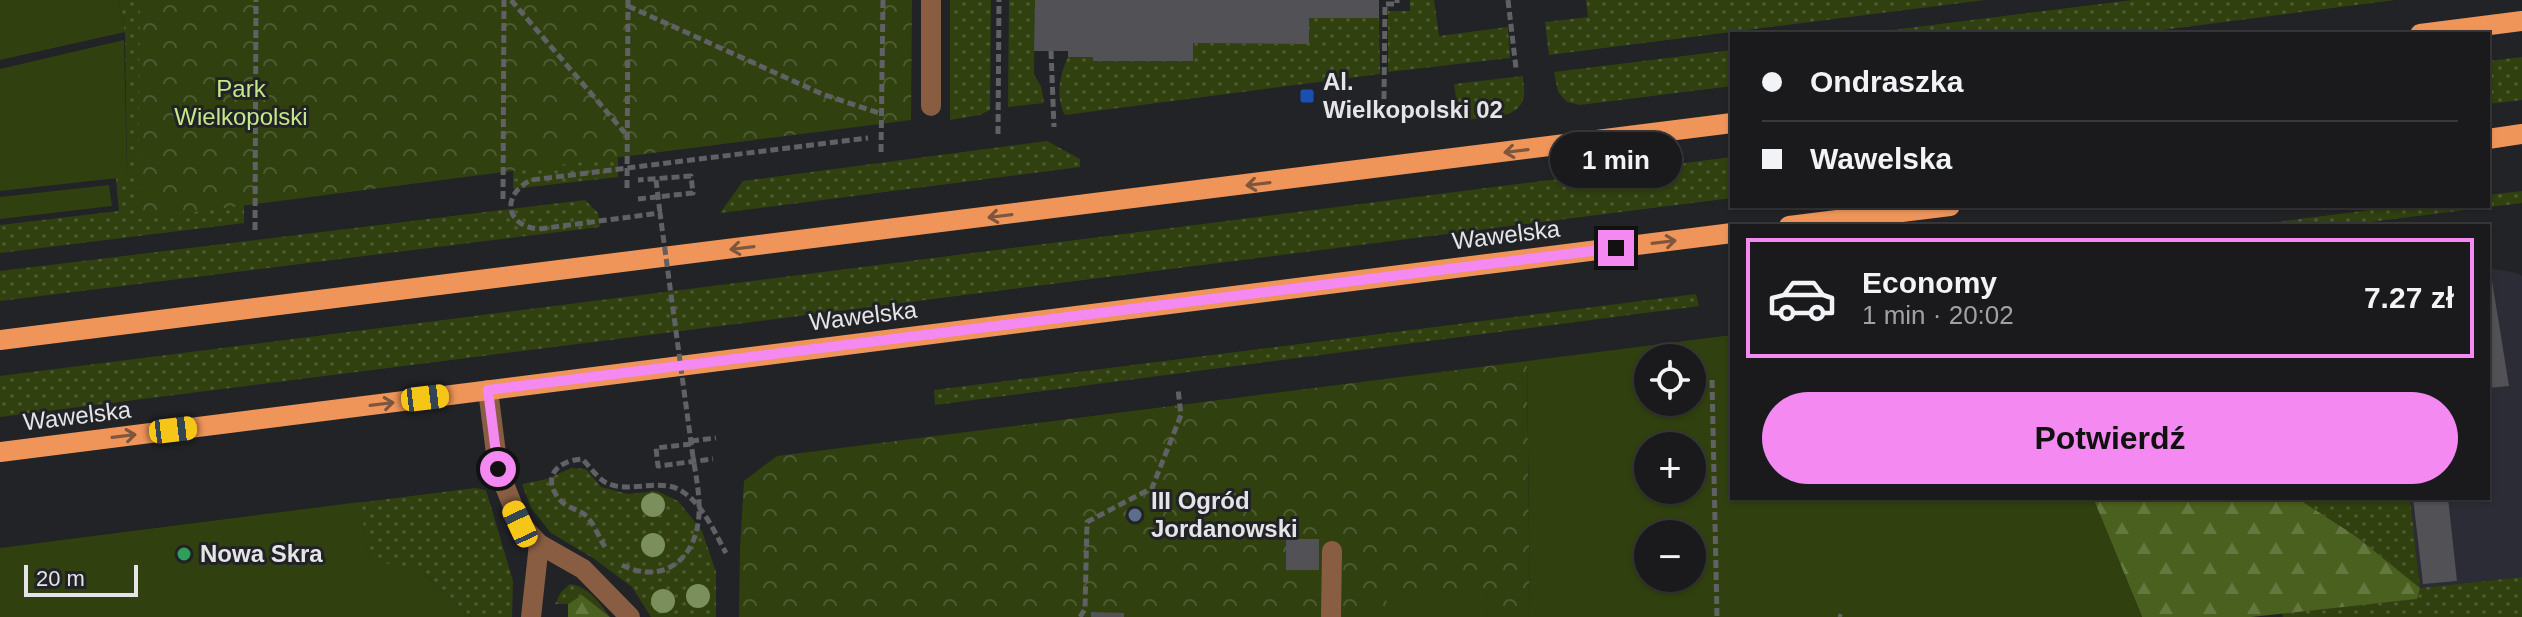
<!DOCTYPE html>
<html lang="pl">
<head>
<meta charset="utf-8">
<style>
	body { margin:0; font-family:Helvetica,sans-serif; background:#232325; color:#f1f3f6; height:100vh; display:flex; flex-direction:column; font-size:30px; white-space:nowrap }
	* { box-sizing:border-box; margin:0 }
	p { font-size:26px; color:#9fa1a3 }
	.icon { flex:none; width:44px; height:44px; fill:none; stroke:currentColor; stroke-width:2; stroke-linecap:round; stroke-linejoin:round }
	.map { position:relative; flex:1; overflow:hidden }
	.panel { position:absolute; left:1730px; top:224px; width:760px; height:276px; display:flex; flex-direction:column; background:#1a1a1c; border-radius:0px; box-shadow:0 2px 6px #0004,0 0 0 2px #38383b }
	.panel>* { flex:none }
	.top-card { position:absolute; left:1730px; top:32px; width:760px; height:176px; border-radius:0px; box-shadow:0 2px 6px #0004,0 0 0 2px #38383b; display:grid; align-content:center; height:176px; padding:0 32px; background:#1a1a1c }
	.fabs { position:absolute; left:1634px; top:344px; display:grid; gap:16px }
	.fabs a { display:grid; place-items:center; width:72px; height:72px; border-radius:50%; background:#1a1a1c; box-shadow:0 2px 6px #0004,0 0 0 2px #38383b; font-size:40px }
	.scale { position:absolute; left:24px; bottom:20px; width:114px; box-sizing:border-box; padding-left:8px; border:4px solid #e5e5e8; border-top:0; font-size:22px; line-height:28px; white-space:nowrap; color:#e5e5e8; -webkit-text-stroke:6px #222326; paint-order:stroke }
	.end { position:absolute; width:36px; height:36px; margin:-18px; border:10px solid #f389f1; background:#111; box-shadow:0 0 0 4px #111 }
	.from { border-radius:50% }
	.bubble { position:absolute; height:56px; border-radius:28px; background:#1a1a1c; box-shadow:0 2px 6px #0004,0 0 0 2px #38383b; font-size:26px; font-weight:700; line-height:56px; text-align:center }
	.car { position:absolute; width:24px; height:48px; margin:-24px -12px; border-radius:10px; box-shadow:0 0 6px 2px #0007; background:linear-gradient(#f5c518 24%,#345 0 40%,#f5c518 0 76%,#345 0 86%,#f5c518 0) }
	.top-card b { display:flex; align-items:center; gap:28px; height:76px; font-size:30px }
	.top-card b+b { border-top:2px solid #38383b }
	.top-card i { width:20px; height:20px; background:#f1f3f6 }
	ul { padding:14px 0 0; list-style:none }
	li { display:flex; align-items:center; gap:24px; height:120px; margin:0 16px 12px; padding:0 16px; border:4px solid #38383b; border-radius:0px }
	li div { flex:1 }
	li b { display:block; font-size:30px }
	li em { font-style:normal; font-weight:700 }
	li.on { border-color:#f389f1 }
	li>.icon { width:72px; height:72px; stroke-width:1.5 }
	.action { display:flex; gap:16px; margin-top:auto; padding:16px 32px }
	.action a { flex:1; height:92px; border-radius:48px; background:#f389f1; color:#111; font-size:32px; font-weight:700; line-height:92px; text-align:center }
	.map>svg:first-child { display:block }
</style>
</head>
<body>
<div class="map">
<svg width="2522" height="617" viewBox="0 0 2522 617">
	<defs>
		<pattern id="grass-dots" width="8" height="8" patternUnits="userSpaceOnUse" patternTransform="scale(2)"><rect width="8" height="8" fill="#30400f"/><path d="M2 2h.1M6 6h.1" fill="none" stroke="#4e5b32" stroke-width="1.8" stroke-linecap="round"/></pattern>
		<pattern id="forest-firs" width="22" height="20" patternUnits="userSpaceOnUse" patternTransform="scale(2)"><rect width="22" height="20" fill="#4a601e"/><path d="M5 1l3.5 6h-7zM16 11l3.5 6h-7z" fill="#64773f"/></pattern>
		<pattern id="park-crowns" width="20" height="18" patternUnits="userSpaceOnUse" patternTransform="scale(2)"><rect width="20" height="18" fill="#30400f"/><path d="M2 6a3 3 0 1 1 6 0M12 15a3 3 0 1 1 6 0" fill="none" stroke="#4e5b32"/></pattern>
	</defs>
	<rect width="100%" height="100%" fill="#222326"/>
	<path fill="#2b2c35" d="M2488,268L2517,273L2522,276V577L2420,588L2410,498H2488Z"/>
	<g fill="url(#grass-dots)">
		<path d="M118,0H140V4L245,6L244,223L0,253V225L119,211L116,178L127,176L125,32Z"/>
		<path d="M950,0H991L990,110L980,115L950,120Z"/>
		<path d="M1009,0H1035L1034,75L1041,86L1044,103L1008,107Z"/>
		<path d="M1410,0H1434L1439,36L1508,27L1510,58L1388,72V11H1410Z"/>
		<path d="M1586,0H1985L1549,55L1545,22L1588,17Z"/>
		<path d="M2133,0H2395L2131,34H1860Z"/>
		<path d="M514,15L618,133V177L513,189Z"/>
		<path d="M1309,18H1379L1380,74L1065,115C1055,97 1060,74 1068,57H1093V61H1193V43L1308,44Z"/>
		<path d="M1732,50V86L1580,105L1567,102L1558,92L1554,72Z"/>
		<path d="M2522,57V100L2488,104V61Z"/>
		<path d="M1523,76C1523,83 1525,90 1524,96C1520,122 1478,118 1459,120L1454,84Z"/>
		<path d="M1047,141L1080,159V167L720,213L743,181Z"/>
		<path d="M1732,157V198L0,417V376Z"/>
		<path d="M2522,191V203L2338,226H2244L2401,206H2488V195Z"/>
		<path d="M585,200L598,213L600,227L0,301V271Z"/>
		<path d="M1696,294L1699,306L935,405L934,390Z"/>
		<path d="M571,468L586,469L601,487L628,494L657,491L678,501L702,531L716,572V617H651L632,587L593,558L551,533L531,508L522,484L547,479Z"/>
		<path d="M475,488L486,490L513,581L512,617H471L420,570L53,617L57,541Z"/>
		<path d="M2297,498H2410L2420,588L2522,577V617H2283L2282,613L2416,599L2420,588L2357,537Z"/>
		<path d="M570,584C589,587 599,602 610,617L582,595L568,604H555L561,592Z"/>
	</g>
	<g fill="url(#forest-firs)">
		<path d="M2093,498H2297L2357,537L2420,588L2417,599L2251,617H2142Z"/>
		<path d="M582,595L610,617H568V604Z"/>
	</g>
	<g fill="url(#park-crowns)">
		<path d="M140,0H912L911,120L138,219Z"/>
		<path d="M1527,361L1530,617H739L740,549L744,481L777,456Z"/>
	</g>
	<g fill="#30400f" fill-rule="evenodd">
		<path d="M0,0H118L125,32L0,60Z"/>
		<path d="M124,40L127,177L0,191V69Z"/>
		<path d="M109,185L112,206L0,219V197Z"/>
		<path d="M1732,335V498H2093L2142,617H1530L1527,361ZM1648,358H1692V402H1648ZM1692,446V490H1648V446ZM1692,534V578H1648V534Z"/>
		<path d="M360,502L369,560L420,570L471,617H0V548Z"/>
		<path d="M1387,588L1488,591L1487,617H1386Z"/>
	</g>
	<g fill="#525256">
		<path d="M1035,0H1379V18H1309V44L1193,43V61H1093V57H1068V51H1034Z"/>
		<path d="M2492,281L2509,386L2488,388V282Z"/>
		<path d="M2413,498H2448L2457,581L2423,584Z"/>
		<rect x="1286" y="539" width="33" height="31"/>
		<path d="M1091,612L1124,613V617H1091Z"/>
	</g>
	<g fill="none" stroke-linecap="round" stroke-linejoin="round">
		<g stroke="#606164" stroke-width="5" stroke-dasharray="8 4" stroke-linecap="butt">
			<path d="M511,0L625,133"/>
			<path d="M1508,0L1516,68"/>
			<path d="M628,6L822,94L882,114"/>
			<path d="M1051,51L1054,127"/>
			<path d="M1384,99L1385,4H1397V0"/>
			<path d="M998,134L999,0"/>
			<path d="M881,152L883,0"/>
			<path d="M656,180L660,213"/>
			<path d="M627,188L628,0"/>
			<path d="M503,199L504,0"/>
			<path d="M638,199L693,193L691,176L638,180"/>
			<path d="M255,230L256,0"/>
			<path d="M1712,380L1717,617"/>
			<path d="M691,441L716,438"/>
			<path d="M691,444L656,448L658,466L713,459"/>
			<path d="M605,547C598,536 594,522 584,514C577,509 568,508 561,501C541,479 555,461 582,459C590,466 599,481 609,484C631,493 663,477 683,492C703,505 715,533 726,553"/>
			<path d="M622,565C664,586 697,558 699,514C700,495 696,476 693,457"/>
			<path d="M1838,616L1842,617"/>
			<path d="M1080,617L1085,609L1087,522L1152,488L1181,415L1178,389"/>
		</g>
		<g stroke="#895d42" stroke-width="20">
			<path d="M931,106V0"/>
			<path d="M488,390L498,469L520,524L539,544L583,569L630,617"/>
			<path d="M531,617L539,544"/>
			<path d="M1331,617L1332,551"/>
		</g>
		<g stroke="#ef955a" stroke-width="20">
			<path d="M2420,34L2522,21"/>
			<path d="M2488,139L2522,134"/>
			<path d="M1789,226L1950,206"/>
			<path d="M0,340L1732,123"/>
			<path d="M0,452L1732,233"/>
		</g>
		<path stroke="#606164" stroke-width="5" stroke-dasharray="8 4" stroke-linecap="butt" d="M693,457L660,213L539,229C505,226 501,195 531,180L868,138"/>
	</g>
	<g fill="#7b8f5c">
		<circle cx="653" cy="505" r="12"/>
		<circle cx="653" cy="545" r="12"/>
		<circle cx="698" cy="596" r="12"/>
		<circle cx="663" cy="601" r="12"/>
	</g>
	<defs><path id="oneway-shaft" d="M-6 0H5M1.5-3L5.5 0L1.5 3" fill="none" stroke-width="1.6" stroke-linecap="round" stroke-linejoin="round" transform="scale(2)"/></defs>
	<g stroke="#7e563d">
		<use href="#oneway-shaft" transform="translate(1516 151) rotate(173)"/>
		<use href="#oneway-shaft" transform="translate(1258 184) rotate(173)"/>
		<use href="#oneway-shaft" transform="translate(1000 216) rotate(173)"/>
		<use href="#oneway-shaft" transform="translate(1664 242) rotate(-7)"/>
		<use href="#oneway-shaft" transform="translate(742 248) rotate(173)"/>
		<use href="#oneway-shaft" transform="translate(382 404) rotate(-7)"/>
		<use href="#oneway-shaft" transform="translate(124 436) rotate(-7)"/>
	</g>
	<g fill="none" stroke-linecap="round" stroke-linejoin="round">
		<path stroke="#f389f1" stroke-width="10" d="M498,469L488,390L1616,248"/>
	</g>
	<rect fill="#1a4fb4" stroke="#222326" stroke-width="3" x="1299" y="88" width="16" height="16" rx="4"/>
	<circle fill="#5c6f8a" stroke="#222326" stroke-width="3" cx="1135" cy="515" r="8"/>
	<circle fill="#2e9e5b" stroke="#222326" stroke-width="3" cx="184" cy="554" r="8"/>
	<g text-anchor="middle" stroke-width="6" stroke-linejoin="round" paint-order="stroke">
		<g font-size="24" font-weight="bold" fill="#e5e5e8" stroke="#222326" text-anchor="start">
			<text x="1323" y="90">Al.<tspan x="1323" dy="28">Wielkopolski 02</tspan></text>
			<text x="1151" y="509">III Ogród<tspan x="1151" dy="28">Jordanowski</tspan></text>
			<text x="200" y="562">Nowa Skra</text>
		</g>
		<g font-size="24" fill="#c4e789" stroke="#222326">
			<text x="241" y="97">Park<tspan x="241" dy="28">Wielkopolski</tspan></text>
		</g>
		<g font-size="24" fill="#e5e5e8" stroke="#222326">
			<text transform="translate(1506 235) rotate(-7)" y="8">Wawelska</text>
			<text transform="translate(863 316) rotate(-7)" y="8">Wawelska</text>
			<text transform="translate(77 416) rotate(-7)" y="8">Wawelska</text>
		</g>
	</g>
</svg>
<div class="fabs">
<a><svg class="icon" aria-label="locate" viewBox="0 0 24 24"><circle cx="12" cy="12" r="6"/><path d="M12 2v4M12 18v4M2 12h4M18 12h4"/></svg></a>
<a>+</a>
<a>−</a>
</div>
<div class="scale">20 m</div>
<i class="end from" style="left:498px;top:469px"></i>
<i class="end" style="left:1616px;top:248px"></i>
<div class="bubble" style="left:1550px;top:132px;width:132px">1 min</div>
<i class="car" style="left:425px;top:398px;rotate:83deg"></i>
<i class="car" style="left:173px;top:430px;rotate:83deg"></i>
<i class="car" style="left:520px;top:524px;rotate:335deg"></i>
<div class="top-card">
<b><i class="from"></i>Ondraszka</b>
<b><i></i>Wawelska</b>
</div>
<section class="panel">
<ul>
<li class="on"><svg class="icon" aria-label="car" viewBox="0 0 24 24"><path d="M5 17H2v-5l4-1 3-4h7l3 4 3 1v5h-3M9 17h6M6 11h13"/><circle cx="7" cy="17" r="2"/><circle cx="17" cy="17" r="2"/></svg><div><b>Economy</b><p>1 min · 20:02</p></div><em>7.27 zł</em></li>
</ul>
<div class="action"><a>Potwierdź</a></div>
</section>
</div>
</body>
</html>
